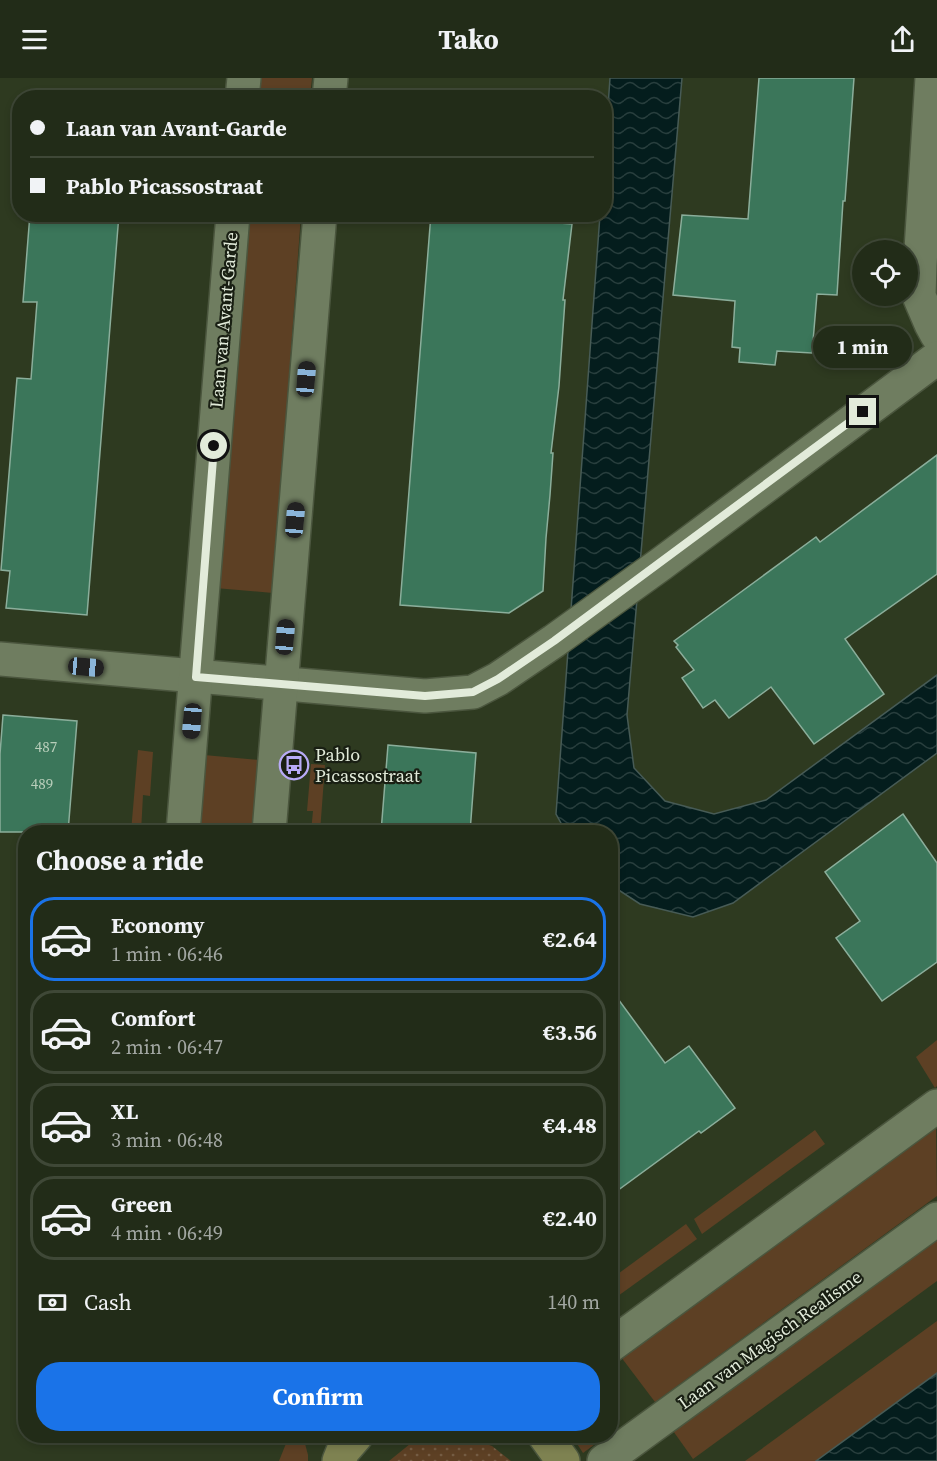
<!DOCTYPE html>
<html lang="en">
<head>
<meta charset="utf-8">
<style>
	body { margin:0; font-family:"Source Serif 4",serif; background:#2e3825; color:#f1f3f6; height:100vh; display:flex; flex-direction:column; font-size:22px; white-space:nowrap }
	* { box-sizing:border-box; margin:0 }
	p { font-size:20px; color:#a2a7a2 }
	.icon { flex:none; width:33px; height:33px; fill:none; stroke:currentColor; stroke-width:2; stroke-linecap:round; stroke-linejoin:round }
	.map { position:relative; flex:1; overflow:hidden }
	.side { position:absolute; left:18px; top:747px; width:600px; height:618px; display:flex; flex-direction:column; background:#222c18; border-radius:24px; box-shadow:0 3px 9px #0003,0 0 0 2px #3f4837 }
	.side>* { flex:none }
	.hud { position:absolute; left:12px; top:12px; width:600px; height:132px; border-radius:24px; box-shadow:0 3px 9px #0003,0 0 0 2px #3f4837; display:grid; align-content:center; height:132px; padding:0 18px; background:#222c18 }
	.controls { position:absolute; left:852px; top:162px; display:grid; gap:12px }
	.controls a { display:grid; place-items:center; width:66px; height:66px; border-radius:50%; background:#222c18; box-shadow:0 3px 9px #0003,0 0 0 2px #3f4837; font-size:30px }
	.end { position:absolute; width:27px; height:27px; margin:-14px; border:8px solid #e2ebda; background:#111; box-shadow:0 0 0 3px #111 }
	.from { border-radius:50% }
	.bubble { position:absolute; height:42px; border-radius:21px; background:#222c18; box-shadow:0 3px 9px #0003,0 0 0 2px #3f4837; font-size:20px; font-weight:700; line-height:42px; text-align:center }
	.car { position:absolute; width:18px; height:36px; margin:-18px -9px; border-radius:8px; box-shadow:0 0 4px 2px #0007; background:linear-gradient(#222 24%,#8ab4d8 0 40%,#222 0 76%,#8ab4d8 0 86%,#222 0) }
	.hud b { display:flex; align-items:center; gap:21px; height:57px; font-size:22px }
	.hud b+b { border-top:2px solid #3f4837 }
	.hud i { width:15px; height:15px; background:#f1f3f6 }
	ul { padding:0; list-style:none }
	li { display:flex; align-items:center; gap:18px; height:84px; margin:0 12px 9px; padding:0 6px; border:3px solid #3f4837; border-radius:24px }
	li div { flex:1 }
	li b { display:block; font-size:22px }
	li em { font-style:normal; font-weight:700 }
	li.active { border-color:#1a73e8 }
	li>.icon { width:54px; height:54px; stroke-width:1.5 }
	h2 { padding:0 18px; font-size:27px; line-height:72px }
	.pay { display:flex; align-items:center; gap:15px; height:66px; padding:0 18px; font-size:22px }
	.pay p { margin-inline-start:auto }
	.cta { display:flex; gap:12px; margin-top:auto; padding:12px 18px }
	.cta a { flex:1; height:69px; border-radius:24px; background:#1a73e8; color:#fff; font-size:24px; font-weight:700; line-height:69px; text-align:center }
	header { display:flex; justify-content:space-between; align-items:center; height:78px; padding:0 18px; background:#222c18; font-size:27px; font-weight:700 }
	.map>svg:first-child { display:block }
</style>
</head>
<body>
<header><svg class="icon" aria-label="menu" viewBox="0 0 24 24"><path d="M4 6h16M4 12h16M4 18h16"/></svg>Tako<svg class="icon" aria-label="share" viewBox="0 0 24 24"><path d="M12 15V3M7 8l5-5 5 5M5 13v7h14v-7"/></svg></header>
<div class="map">
<svg width="937" height="1383" viewBox="0 0 937 1383">
	<defs>
		<pattern id="garden-dots" width="8" height="8" patternUnits="userSpaceOnUse" patternTransform="scale(1.5)"><rect width="8" height="8" fill="#5d4024"/><path d="M2 2h.1M6 6h.1" fill="none" stroke="#745c43" stroke-width="1.8" stroke-linecap="round"/></pattern>
		<pattern id="water-waves" width="16" height="10" patternUnits="userSpaceOnUse" patternTransform="scale(1.5)"><rect width="16" height="10" fill="#041d1d"/><path d="M0 5q4-4 8 0t8 0" fill="none" stroke="#283e3d"/></pattern>
	</defs>
	<rect width="100%" height="100%" fill="#2e3a20"/>
	<g fill="#5d4024">
		<path d="M257,0H312L310,19L255,20Z"/>
		<path d="M245,137H301L273,515L215,510Z"/>
		<path d="M138,672L153,674L150,718L143,717L141,754H131Z"/>
		<path d="M204,677L259,682L253,754H198Z"/>
		<path d="M311,686L325,687L320,754H311L313,733H307Z"/>
		<path d="M937,962V1008L935,1010L916,979Z"/>
		<path d="M936,1049L937,1118L655,1324L621,1279Z"/>
		<path d="M815,1052L825,1066L702,1156L694,1141Z"/>
		<path d="M686,1146L697,1161L611,1223V1201Z"/>
		<path d="M937,1158V1203L693,1381L671,1350Z"/>
		<path d="M937,1243V1295L816,1383H745Z"/>
		<path d="M289,1358H303L308,1377V1383H279Z"/>
		<path d="M572,1358H606L583,1375Z"/>
	</g>
	<path fill="url(#garden-dots)" d="M437,1358L466,1359L492,1368L511,1383H389L410,1366Z"/>
	<g fill="url(#water-waves)" stroke="#475b56" stroke-width="1.5">
		<path d="M610,0H682L627,637L634,690L665,723L714,736L766,722L937,597V675L733,825L693,839L640,826L611,807L610,754H566L556,736L600,137L604,136L605,72Z"/>
		<path d="M937,1295V1383H816Z"/>
	</g>
	<g fill="#3b765a" stroke="#8bae9b" stroke-width="1.5">
		<path d="M759,0H854L845,123H843L837,217L817,216L812,275L777,273L775,287L739,284L740,270L732,269L735,223L673,217L682,137L748,141Z"/>
		<path d="M30,136H119L87,537L6,530L10,493L1,492L17,300L31,301L37,224H23Z"/>
		<path d="M431,136H520V142L572,146L563,222H565L559,308L551,375H553L550,417L546,460L543,513L509,535L400,527Z"/>
		<path d="M937,377V496L845,561L884,616L814,666L771,609L729,640L715,622L703,630L682,600L694,592L676,569L678,567L674,563L816,459L820,464Z"/>
		<path d="M3,637L77,643L68,754H0V676Z"/>
		<path d="M388,667L476,675L470,754H381Z"/>
		<path d="M903,736L937,785V884L882,923L836,860L860,843L825,794Z"/>
		<path d="M610,910L665,985L689,968L735,1030L701,1055L699,1053L610,1118Z"/>
	</g>
	<g fill="none" stroke-linecap="round" stroke-linejoin="round">
		<g stroke="#4b563e" stroke-width="36">
			<g id="minor">
				<path d="M932,0L920,187L919,218L931,246L937,257"/>
				<path d="M0,581L425,618L473,614L498,601L554,563L661,486L937,280"/>
				<path d="M610,1268L937,1028"/>
				<path d="M604,1383L937,1141"/>
			</g>
		</g>
		<g stroke="#4b563e" stroke-width="36">
			<g id="tertiary">
				<path d="M242,20L244,0"/>
				<path d="M329,20L331,0"/>
				<path d="M183,754L233,136"/>
				<path d="M269,754L320,136"/>
			</g>
		</g>
		<g stroke="#4b563e" stroke-width="36">
			<g id="secondary">
				<path d="M545,1358L563,1383"/>
				<path d="M339,1383L343,1373L356,1358"/>
			</g>
		</g>
		<use href="#minor" stroke="#6f7d60" stroke-width="33"/>
		<use href="#tertiary" stroke="#6f7d60" stroke-width="33"/>
		<use href="#secondary" stroke="#7e8251" stroke-width="33"/>
	</g>
	<g fill="none" stroke-linecap="round" stroke-linejoin="round">
		<path stroke="#e2ebda" stroke-width="8" d="M214,368L196,599L425,618L473,614L498,601L554,563L863,334"/>
	</g>
	<defs>
		<g id="bus-ring" transform="scale(1.5)"><circle r="9.5" fill="#191f13" stroke="#b8abf7" stroke-width="1.5"/><path d="M-5-6H5V4H4V6H2V4H-2V6H-4V4H-5ZM-3.5-4V0h7V-4ZM-3.5 1.2v1.5H-2V1.2ZM2 1.2v1.5H3.5V1.2Z" fill="#b8abf7"/></g>
	</defs>
	<g fill-rule="evenodd">
		<use href="#bus-ring" x="294" y="687"/>
	</g>
	<g text-anchor="middle" stroke-width="4.5" stroke-linejoin="round" paint-order="stroke">
		<g font-size="15" fill="#b8ceba">
			<text x="46" y="674">487</text>
			<text x="42" y="711">489</text>
		</g>
		<g font-size="18" fill="#e2ebda" stroke="#191f13">
			<text transform="translate(224 242) rotate(-85)" y="6">Laan van Avant-Garde</text>
			<text transform="translate(770 1262) rotate(-36)" y="6">Laan van Magisch Realisme</text>
		</g>
		<g font-size="18" fill="#e2ebda" stroke="#191f13" text-anchor="start">
			<text x="315" y="683">Pablo<tspan x="315" dy="21">Picassostraat</tspan></text>
		</g>
	</g>
</svg>
<div class="controls">
<a><svg class="icon" aria-label="locate" viewBox="0 0 24 24"><circle cx="12" cy="12" r="6"/><path d="M12 2v4M12 18v4M2 12h4M18 12h4"/></svg></a>
</div>
<i class="end from" style="left:214px;top:368px"></i>
<i class="end" style="left:863px;top:334px"></i>
<div class="bubble" style="left:813px;top:248px;width:99px">1 min</div>
<i class="car" style="left:306px;top:301px;rotate:5deg"></i>
<i class="car" style="left:295px;top:442px;rotate:5deg"></i>
<i class="car" style="left:285px;top:559px;rotate:5deg"></i>
<i class="car" style="left:86px;top:589px;rotate:95deg"></i>
<i class="car" style="left:192px;top:643px;rotate:185deg"></i>
<div class="hud">
<b><i class="from"></i>Laan van Avant-Garde</b>
<b><i></i>Pablo Picassostraat</b>
</div>
<section class="side">
<h2>Choose a ride</h2>
<ul>
<li class="active"><svg class="icon" aria-label="car" viewBox="0 0 24 24"><path d="M5 17H2v-5l4-1 3-4h7l3 4 3 1v5h-3M9 17h6M6 11h13"/><circle cx="7" cy="17" r="2"/><circle cx="17" cy="17" r="2"/></svg><div><b>Economy</b><p>1 min · 06:46</p></div><em>€2.64</em></li>
<li><svg class="icon" aria-label="car" viewBox="0 0 24 24"><path d="M5 17H2v-5l4-1 3-4h7l3 4 3 1v5h-3M9 17h6M6 11h13"/><circle cx="7" cy="17" r="2"/><circle cx="17" cy="17" r="2"/></svg><div><b>Comfort</b><p>2 min · 06:47</p></div><em>€3.56</em></li>
<li><svg class="icon" aria-label="car" viewBox="0 0 24 24"><path d="M5 17H2v-5l4-1 3-4h7l3 4 3 1v5h-3M9 17h6M6 11h13"/><circle cx="7" cy="17" r="2"/><circle cx="17" cy="17" r="2"/></svg><div><b>XL</b><p>3 min · 06:48</p></div><em>€4.48</em></li>
<li><svg class="icon" aria-label="car" viewBox="0 0 24 24"><path d="M5 17H2v-5l4-1 3-4h7l3 4 3 1v5h-3M9 17h6M6 11h13"/><circle cx="7" cy="17" r="2"/><circle cx="17" cy="17" r="2"/></svg><div><b>Green</b><p>4 min · 06:49</p></div><em>€2.40</em></li>
</ul>
<div class="pay"><svg class="icon" aria-label="cash" viewBox="0 0 24 24"><path d="M3 7h18v10H3z"/><circle cx="12" cy="12" r="2"/></svg>Cash<p>140 m</p></div>
<div class="cta"><a>Confirm</a></div>
</section>
</div>
</body>
</html>
